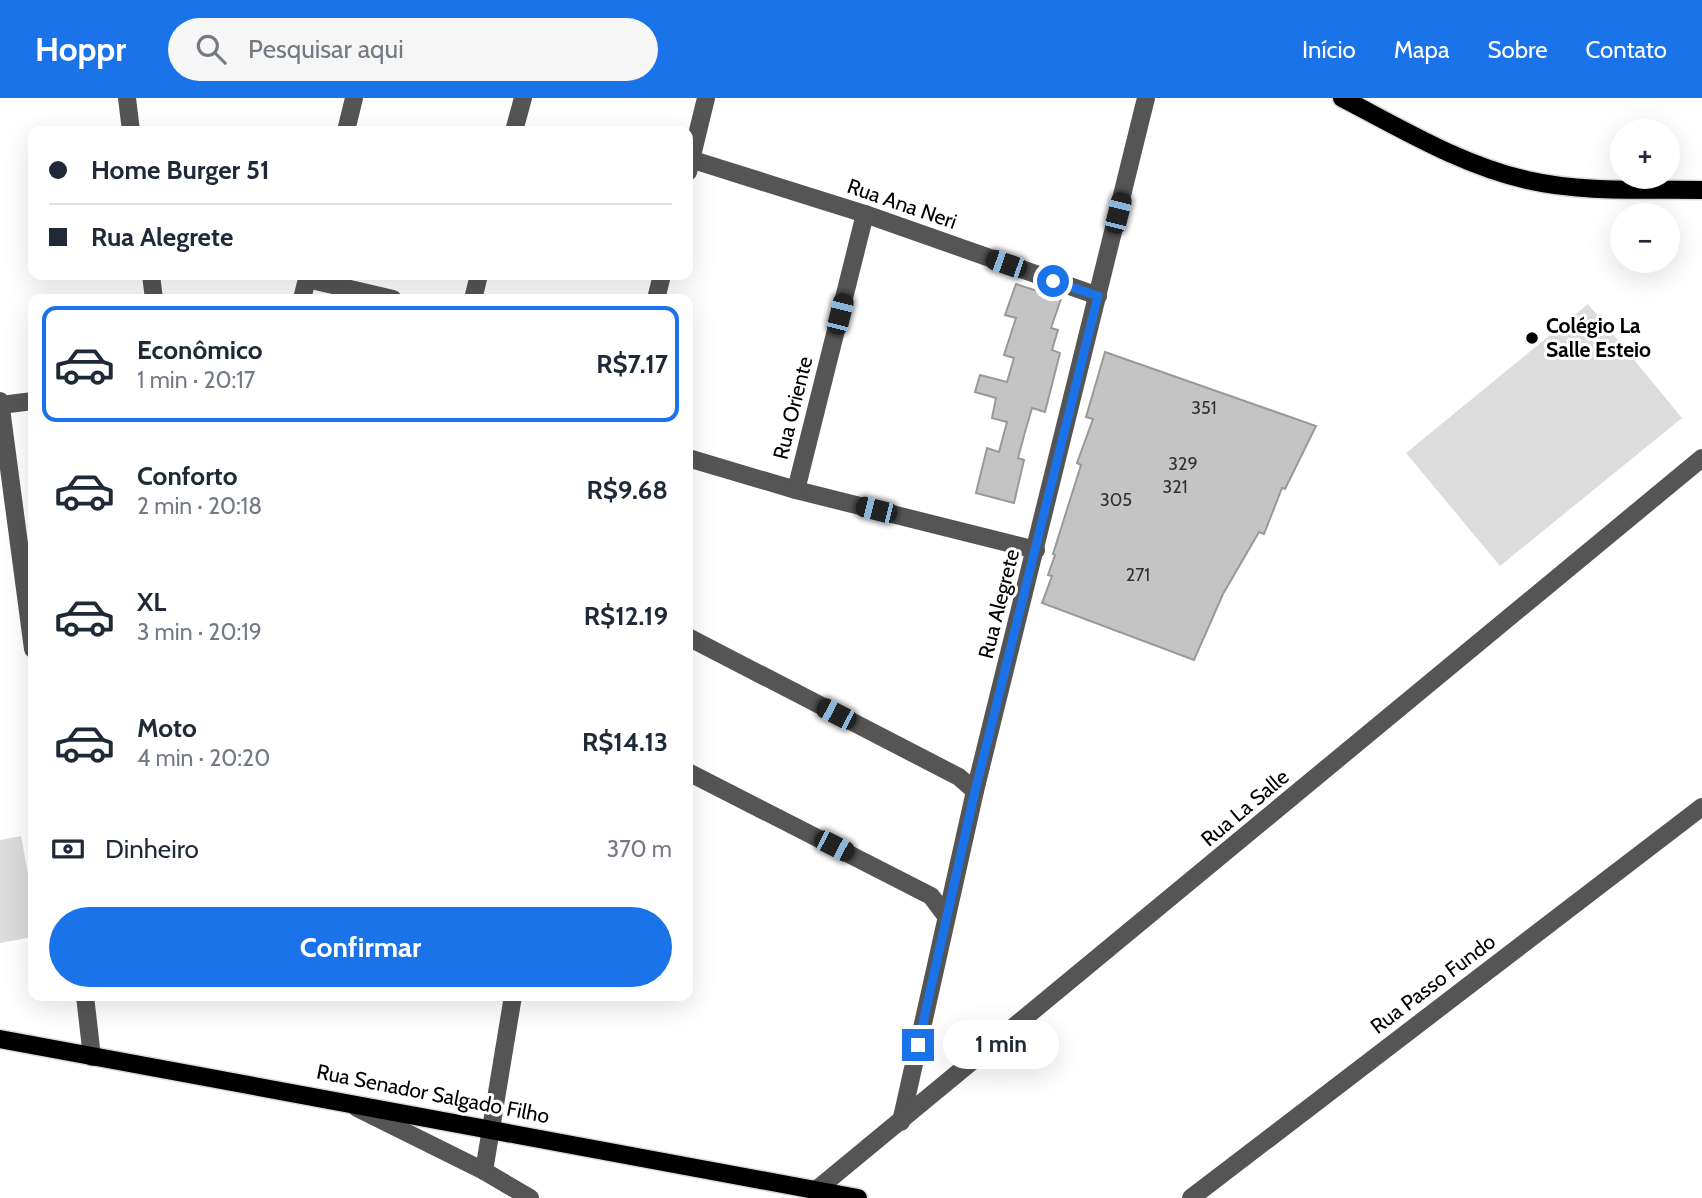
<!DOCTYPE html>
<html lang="pt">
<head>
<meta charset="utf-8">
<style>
	body { margin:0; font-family:Cabin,sans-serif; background:#f6f6f7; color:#1f2937; height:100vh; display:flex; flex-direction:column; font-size:26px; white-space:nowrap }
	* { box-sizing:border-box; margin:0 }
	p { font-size:23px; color:#747a83 }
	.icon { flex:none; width:38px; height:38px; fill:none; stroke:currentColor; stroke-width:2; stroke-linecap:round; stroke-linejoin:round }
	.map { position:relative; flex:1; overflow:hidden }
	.drawer { position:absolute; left:28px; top:196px; width:665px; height:707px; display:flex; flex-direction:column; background:#fff; border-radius:14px; box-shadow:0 7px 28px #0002 }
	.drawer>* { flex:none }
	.banner { position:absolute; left:28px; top:28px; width:665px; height:154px; border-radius:14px; box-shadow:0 7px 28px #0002; display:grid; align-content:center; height:154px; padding:0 21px; background:#fff }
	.tools { position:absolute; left:1610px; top:21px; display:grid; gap:14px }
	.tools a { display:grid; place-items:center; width:70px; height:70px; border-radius:50%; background:#fff; box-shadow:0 7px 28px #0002; font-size:35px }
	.end { position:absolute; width:32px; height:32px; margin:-16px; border:9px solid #1a73e8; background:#fff; box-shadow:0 0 0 4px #fff }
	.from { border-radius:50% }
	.bubble { position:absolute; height:49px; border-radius:24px; background:#fff; box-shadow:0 7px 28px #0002; font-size:23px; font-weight:800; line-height:49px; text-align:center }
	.car { position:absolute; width:21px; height:42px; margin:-21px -10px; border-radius:9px; box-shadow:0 0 5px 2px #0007; background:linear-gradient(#222 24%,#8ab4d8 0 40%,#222 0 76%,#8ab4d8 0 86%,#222 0) }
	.banner b { display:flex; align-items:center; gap:24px; height:66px; font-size:26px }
	.banner b+b { border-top:2px solid #e0e1e3 }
	.banner i { width:18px; height:18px; background:#1f2937 }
	ul { padding:12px 0 0; list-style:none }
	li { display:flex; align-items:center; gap:21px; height:116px; margin:0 14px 10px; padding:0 7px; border:4px solid transparent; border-radius:14px }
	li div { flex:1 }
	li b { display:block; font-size:26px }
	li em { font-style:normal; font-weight:800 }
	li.current { border-color:#1a73e8 }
	li>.icon { width:63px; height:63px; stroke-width:1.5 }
	.pay { display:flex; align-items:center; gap:18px; height:77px; padding:0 21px; font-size:26px }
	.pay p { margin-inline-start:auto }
	.cta { display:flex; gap:14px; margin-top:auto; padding:14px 21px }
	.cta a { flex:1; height:80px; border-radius:42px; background:#1a73e8; color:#fff; font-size:28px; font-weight:800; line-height:80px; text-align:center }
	header { display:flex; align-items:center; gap:42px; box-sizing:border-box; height:98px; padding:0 35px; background:#1a73e8; color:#fff }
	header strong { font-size:33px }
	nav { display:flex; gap:38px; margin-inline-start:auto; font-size:24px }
	.search { width:490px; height:63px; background:#f6f6f7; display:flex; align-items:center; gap:18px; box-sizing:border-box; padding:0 24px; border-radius:38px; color:#747a83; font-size:26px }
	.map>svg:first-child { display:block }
</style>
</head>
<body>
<header>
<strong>Hoppr</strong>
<div class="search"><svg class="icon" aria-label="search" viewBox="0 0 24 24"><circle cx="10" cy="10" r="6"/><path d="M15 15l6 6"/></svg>Pesquisar aqui</div>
<nav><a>Início</a><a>Mapa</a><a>Sobre</a><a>Contato</a></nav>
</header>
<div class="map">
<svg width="1702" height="1100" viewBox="0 0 1702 1100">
	<rect width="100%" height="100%" fill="#fff"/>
	<g fill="#dcdcdc">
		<path d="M1588,206L1682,320L1500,468L1406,355Z"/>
		<path d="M21,738L33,803V839L0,845V742Z"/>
	</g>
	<g fill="#c4c4c4" stroke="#999" stroke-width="2">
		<path d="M1016,186L1061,201L1051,230L1058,232L1052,252L1060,255L1045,314L1032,310L1025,334L1018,360L1024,362L1014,405L976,395L987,350L999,354L1007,324L992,320L996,300L975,294L980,277L1007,284L1014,260L1004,257L1016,220L1005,217Z"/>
		<path d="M1105,254L1316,328L1285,391L1282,390L1264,436L1259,434L1223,496L1194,562L1042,505L1052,478L1048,477L1055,457L1053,456L1081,367L1077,365L1093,321L1086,319Z"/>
	</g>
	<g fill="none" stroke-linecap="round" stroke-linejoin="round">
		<g stroke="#dbdbdb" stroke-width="21">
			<g id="major">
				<path d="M1342,0C1402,31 1461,67 1527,82C1583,95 1644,91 1702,92"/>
				<path d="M0,941L858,1100"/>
			</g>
		</g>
		<g stroke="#555" stroke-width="18">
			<path d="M127,0L131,33"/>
			<path d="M346,33L354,0"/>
			<path d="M514,33L523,0"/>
			<path d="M690,61L865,116L1098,198"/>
			<path d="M688,74L706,0"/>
			<path d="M151,177L154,201"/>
			<path d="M307,181L393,201"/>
			<path d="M302,201L308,177"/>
			<path d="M473,201L479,177"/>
			<path d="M656,201L662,177"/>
			<path d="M0,303L33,551"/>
			<path d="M1,307L33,303"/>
			<path d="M688,360L796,392L1036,452"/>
			<path d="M796,392L865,116"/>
			<path d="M688,539L959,679L975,693"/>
			<path d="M688,674L931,798L946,818"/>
			<path d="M85,898L92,959"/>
			<path d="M357,1010L484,1073L530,1100"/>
			<path d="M901,1024L975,693L1146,0"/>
			<path d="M484,1073L513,898"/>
			<path d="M815,1093L1702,360"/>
			<path d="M1191,1100L1702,709"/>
		</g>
		<use href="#major" stroke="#000" stroke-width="18"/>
	</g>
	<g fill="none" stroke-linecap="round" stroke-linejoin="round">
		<path stroke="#1a73e8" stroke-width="9" d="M918,947L975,693L1098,198L1053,183"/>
	</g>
	<circle fill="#000" stroke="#fff" stroke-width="2.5" cx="1532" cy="240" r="7"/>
	<g text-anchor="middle" stroke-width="6" stroke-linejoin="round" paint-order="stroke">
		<g font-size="18" fill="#313131">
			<text x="1204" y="316">351</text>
			<text x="1183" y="372">329</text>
			<text x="1175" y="395">321</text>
			<text x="1116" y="408">305</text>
			<text x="1138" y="483">271</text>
		</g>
		<g font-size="21" fill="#000" stroke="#fff">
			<text transform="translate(902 106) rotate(19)" y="7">Rua Ana Neri</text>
			<text transform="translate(793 310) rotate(-76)" y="7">Rua Oriente</text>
			<text transform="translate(999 506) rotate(-76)" y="7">Rua Alegrete</text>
			<text transform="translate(1245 710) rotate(-40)" y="7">Rua La Salle</text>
			<text transform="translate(1433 886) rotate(-37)" y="7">Rua Passo Fundo</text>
			<text transform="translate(433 996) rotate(11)" y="7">Rua Senador Salgado Filho</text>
		</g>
		<g font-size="21" font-weight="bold" fill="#000" stroke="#fff" text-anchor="start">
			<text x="1546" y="235">Colégio La<tspan x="1546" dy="24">Salle Esteio</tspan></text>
		</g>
	</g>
</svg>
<div class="tools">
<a>+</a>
<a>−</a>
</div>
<i class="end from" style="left:1053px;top:183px"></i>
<i class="end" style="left:918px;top:947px"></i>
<div class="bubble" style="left:943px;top:922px;width:116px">1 min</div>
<i class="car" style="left:1118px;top:115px;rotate:14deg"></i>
<i class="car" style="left:1006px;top:166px;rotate:289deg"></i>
<i class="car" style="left:840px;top:216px;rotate:14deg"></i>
<i class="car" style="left:876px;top:412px;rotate:284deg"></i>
<i class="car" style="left:836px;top:616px;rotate:297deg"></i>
<i class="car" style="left:834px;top:748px;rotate:117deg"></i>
<div class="banner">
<b><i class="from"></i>Home Burger 51</b>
<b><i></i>Rua Alegrete</b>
</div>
<section class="drawer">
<ul>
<li class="current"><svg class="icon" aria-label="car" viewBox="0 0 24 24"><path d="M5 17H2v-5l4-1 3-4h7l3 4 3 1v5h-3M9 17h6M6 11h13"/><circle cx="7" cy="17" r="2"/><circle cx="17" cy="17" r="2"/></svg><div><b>Econômico</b><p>1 min · 20:17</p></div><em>R$7.17</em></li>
<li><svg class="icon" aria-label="car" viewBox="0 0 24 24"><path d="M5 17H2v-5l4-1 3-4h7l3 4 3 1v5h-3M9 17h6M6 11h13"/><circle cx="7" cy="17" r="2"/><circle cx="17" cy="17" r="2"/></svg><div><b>Conforto</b><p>2 min · 20:18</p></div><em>R$9.68</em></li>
<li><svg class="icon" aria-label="car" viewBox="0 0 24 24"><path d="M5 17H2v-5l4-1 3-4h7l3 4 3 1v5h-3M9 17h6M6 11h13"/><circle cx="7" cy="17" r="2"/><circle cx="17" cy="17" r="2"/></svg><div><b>XL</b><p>3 min · 20:19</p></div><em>R$12.19</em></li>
<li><svg class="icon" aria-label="car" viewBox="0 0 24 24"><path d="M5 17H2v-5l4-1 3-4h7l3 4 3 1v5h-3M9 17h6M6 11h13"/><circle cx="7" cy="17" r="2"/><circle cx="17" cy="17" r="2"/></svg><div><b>Moto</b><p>4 min · 20:20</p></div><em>R$14.13</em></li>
</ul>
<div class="pay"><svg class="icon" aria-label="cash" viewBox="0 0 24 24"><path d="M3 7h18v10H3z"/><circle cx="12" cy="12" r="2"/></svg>Dinheiro<p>370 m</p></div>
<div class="cta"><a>Confirmar</a></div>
</section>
</div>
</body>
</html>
